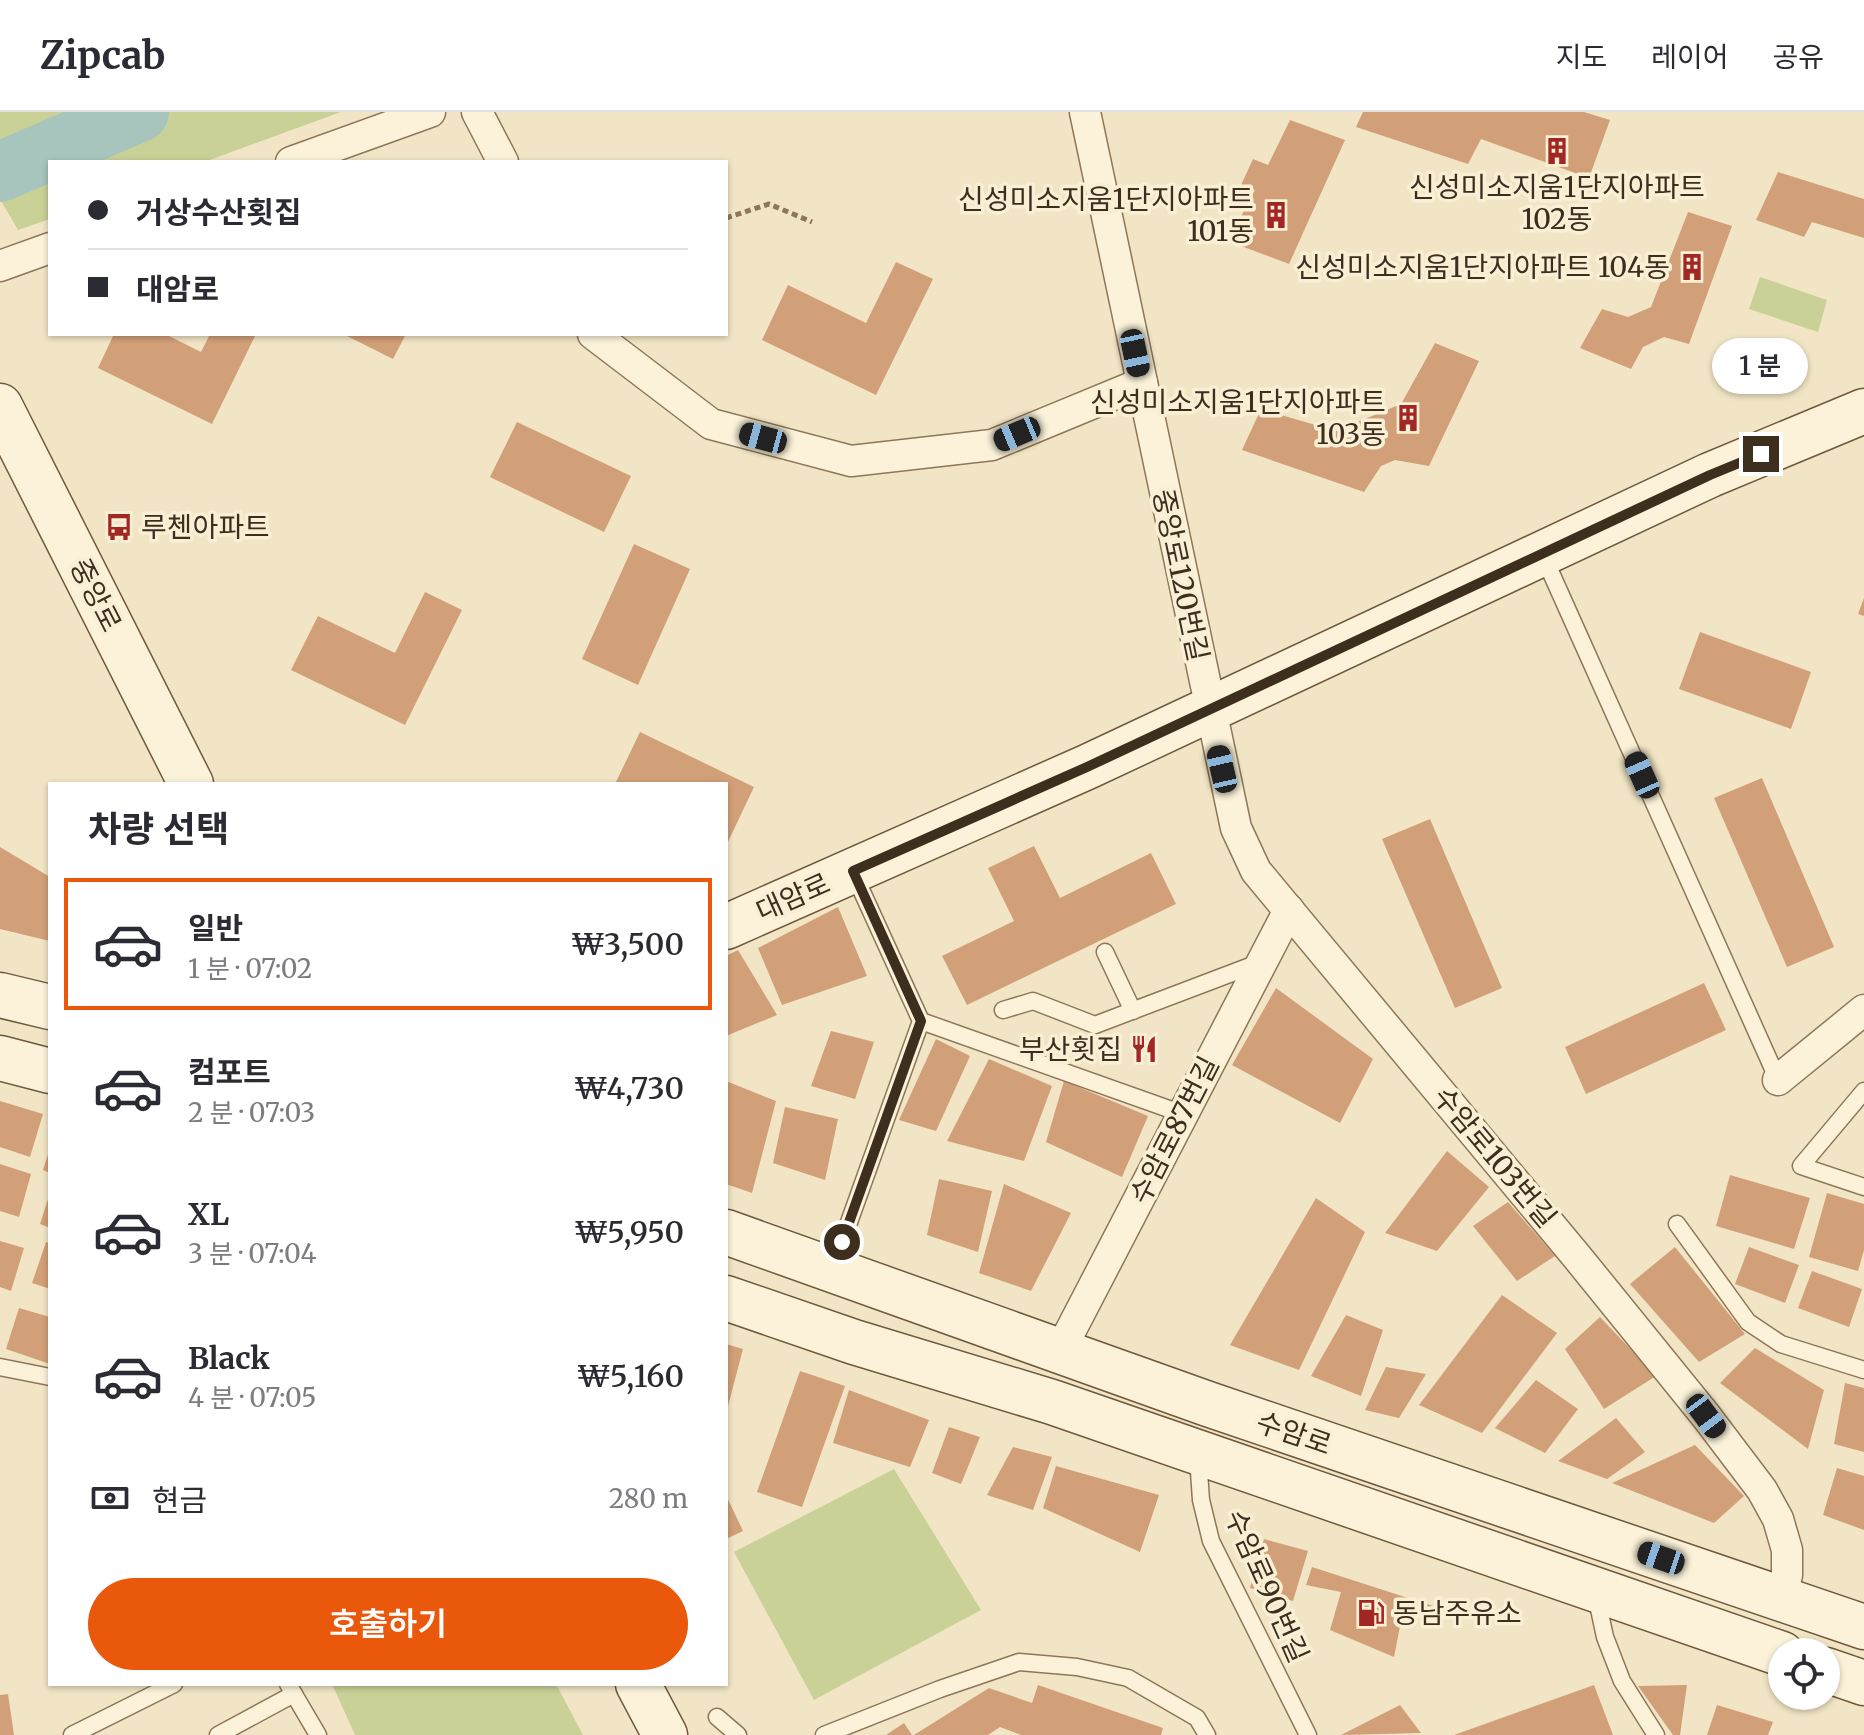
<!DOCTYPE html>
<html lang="ko">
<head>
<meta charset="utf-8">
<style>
	body { margin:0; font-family:Merriweather,"Noto Sans KR",serif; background:#f2f2f3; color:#2b2b33; height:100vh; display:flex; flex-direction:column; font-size:30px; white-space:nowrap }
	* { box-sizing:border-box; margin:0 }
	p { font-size:26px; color:#7c7c81 }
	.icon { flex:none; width:44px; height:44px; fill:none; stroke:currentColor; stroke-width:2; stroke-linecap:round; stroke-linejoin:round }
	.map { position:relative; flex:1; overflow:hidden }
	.details { position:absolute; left:48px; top:670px; width:680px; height:904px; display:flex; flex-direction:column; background:#fff; border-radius:0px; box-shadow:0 2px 6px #0004 }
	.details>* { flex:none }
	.top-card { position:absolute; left:48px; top:48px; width:680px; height:176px; border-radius:0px; box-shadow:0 2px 6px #0004; display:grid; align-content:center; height:176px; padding:0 40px; background:#fff }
	.buttons { position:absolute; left:1768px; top:1526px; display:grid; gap:16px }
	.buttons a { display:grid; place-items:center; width:72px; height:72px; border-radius:50%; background:#fff; box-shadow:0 2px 6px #0004; font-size:40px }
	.end { position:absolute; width:36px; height:36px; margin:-18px; border:10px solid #3d2e1e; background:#fff; box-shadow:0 0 0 4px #fff }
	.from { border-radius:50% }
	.bubble { position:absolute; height:56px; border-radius:28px; background:#fff; box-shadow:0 2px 6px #0004; font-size:26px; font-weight:600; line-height:56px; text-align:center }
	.car { position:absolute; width:24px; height:48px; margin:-24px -12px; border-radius:10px; box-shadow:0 0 6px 2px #0007; background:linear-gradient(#222 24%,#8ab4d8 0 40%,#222 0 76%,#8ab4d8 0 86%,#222 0) }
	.top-card b { display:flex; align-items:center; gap:28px; height:76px; font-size:30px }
	.top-card b+b { border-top:2px solid #e1e1e2 }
	.top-card i { width:20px; height:20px; background:#2b2b33 }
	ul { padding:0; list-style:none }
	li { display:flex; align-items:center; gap:24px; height:132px; margin:0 16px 12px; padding:0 24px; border:4px solid transparent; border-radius:0px }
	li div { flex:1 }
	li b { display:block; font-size:30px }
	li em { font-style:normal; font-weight:600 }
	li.on { border-color:#ea580c }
	li>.icon { width:72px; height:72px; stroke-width:1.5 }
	h2 { padding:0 40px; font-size:36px; line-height:96px }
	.pay { display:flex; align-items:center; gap:20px; height:88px; padding:0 40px; font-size:30px }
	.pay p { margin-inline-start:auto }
	.primary-button { display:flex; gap:16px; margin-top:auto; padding:16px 40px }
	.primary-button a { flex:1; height:92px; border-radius:48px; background:#ea580c; color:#fff; font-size:32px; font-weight:600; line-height:92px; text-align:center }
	header { display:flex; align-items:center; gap:48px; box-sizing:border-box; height:112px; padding:0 40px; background:#fff; border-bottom:2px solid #e1e1e2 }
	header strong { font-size:38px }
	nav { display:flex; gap:44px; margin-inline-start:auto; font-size:28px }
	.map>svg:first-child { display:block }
</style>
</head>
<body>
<header>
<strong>Zipcab</strong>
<nav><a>지도</a><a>레이어</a><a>공유</a></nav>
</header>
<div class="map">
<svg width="1864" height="1623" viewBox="0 0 1864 1623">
	<rect width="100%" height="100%" fill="#f2e5c5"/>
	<g fill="#c9d197">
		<path d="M0,0H341L204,50H50V107L18,118L0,87Z"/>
		<path d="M1760,165L1827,188L1818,220L1749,197Z"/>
		<path d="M894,1357L981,1498L814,1588L734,1440Z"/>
		<path d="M332,1572H556L583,1623H355Z"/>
	</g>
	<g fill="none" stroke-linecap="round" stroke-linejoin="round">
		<path stroke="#a7c5bd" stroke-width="60" d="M0,60L139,0"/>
	</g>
	<g fill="#d2a078">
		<path d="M1363,0H1584L1610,8L1589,66L1481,27L1468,52L1356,15Z"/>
		<path d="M1290,8L1345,28L1289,152L1228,129L1255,78L1241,73L1253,47L1268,53Z"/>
		<path d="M1778,60L1864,87V126L1812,110L1804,125L1756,108Z"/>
		<path d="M1688,100L1732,114L1689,232L1664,225L1643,235L1631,257L1580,236L1602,197L1628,205L1651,195Z"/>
		<path d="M896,150L933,167L876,283L762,228L788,173L866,211Z"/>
		<path d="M114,222H165L201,240L210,222H256L212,312L98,256Z"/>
		<path d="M343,222H406L393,247Z"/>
		<path d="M1435,231L1479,249L1429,354L1395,348L1381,354L1364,380L1242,338L1261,297L1336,319L1401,292Z"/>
		<path d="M517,310L631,364L604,420L490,365Z"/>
		<path d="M634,432L690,457L638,573L582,547Z"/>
		<path d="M425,480L462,498L405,613L291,558L318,504L395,541Z"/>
		<path d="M1864,486V504L1858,502Z"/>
		<path d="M1700,520L1811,560L1791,617L1679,577Z"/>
		<path d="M640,620L754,675L726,734V672H615Z"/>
		<path d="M1762,666L1834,835L1787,855L1714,686Z"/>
		<path d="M1430,707L1502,876L1455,896L1382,727Z"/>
		<path d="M1034,734L1060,786L1151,741L1176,792L967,893L942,844L1014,809L988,756Z"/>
		<path d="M0,735L50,765V829L0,817Z"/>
		<path d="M838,795L867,864L782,893L758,836Z"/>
		<path d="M738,838L777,903L726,924V844Z"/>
		<path d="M1704,871L1726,918L1586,982L1565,935Z"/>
		<path d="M1276,876L1373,947L1340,1011L1232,953Z"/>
		<path d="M831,919L874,930L855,987L811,974Z"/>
		<path d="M936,927L970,944L936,1019L899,1008Z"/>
		<path d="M989,947L1052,974L1024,1049L947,1029Z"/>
		<path d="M726,969L776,989L752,1081L726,1072Z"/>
		<path d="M1064,969L1148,1004L1122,1065L1046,1030Z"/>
		<path d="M0,989L43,1002L30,1045L0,1035Z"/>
		<path d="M785,995L838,1007L825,1068L773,1051Z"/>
		<path d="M49,1039H50V1061L43,1058Z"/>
		<path d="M1447,1039L1489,1075L1437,1139L1385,1121Z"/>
		<path d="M0,1052L31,1062L19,1105L0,1099Z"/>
		<path d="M1730,1063L1810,1086L1794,1137L1716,1114Z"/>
		<path d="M939,1067L992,1079L978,1140L927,1123Z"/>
		<path d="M1004,1072L1071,1101L1031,1179L979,1161Z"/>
		<path d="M1827,1081L1864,1092V1138L1858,1159L1809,1145Z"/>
		<path d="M49,1084H50V1116L40,1112Z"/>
		<path d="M1316,1086L1365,1120L1299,1258L1230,1233Z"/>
		<path d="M1508,1090L1555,1144L1517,1169L1473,1114Z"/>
		<path d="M0,1129L24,1136L11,1179L0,1175Z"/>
		<path d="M46,1130L50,1131V1177L32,1171Z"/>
		<path d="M1675,1135L1745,1222L1699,1250L1630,1172Z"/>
		<path d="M1749,1135L1799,1153L1785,1191L1735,1172Z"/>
		<path d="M1812,1159L1862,1177L1849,1215L1798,1196Z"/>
		<path d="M1502,1183L1557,1221L1482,1321L1419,1293Z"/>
		<path d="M19,1196L50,1205V1252L6,1237Z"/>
		<path d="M1346,1203L1383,1218L1361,1284L1311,1264Z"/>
		<path d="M1600,1205L1656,1264L1604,1297L1565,1237Z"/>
		<path d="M726,1232L743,1237L727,1298H726Z"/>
		<path d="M1755,1236L1824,1278L1808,1337L1720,1271Z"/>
		<path d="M1386,1255L1426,1262L1399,1306L1365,1298Z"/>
		<path d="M800,1259L845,1274L802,1395L757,1380Z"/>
		<path d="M1536,1268L1578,1297L1545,1341L1495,1316Z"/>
		<path d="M1845,1271L1864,1276V1340L1834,1332Z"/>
		<path d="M849,1278L929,1308L910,1355L833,1331Z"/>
		<path d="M1616,1306L1645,1340L1607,1367L1558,1349Z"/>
		<path d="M949,1315L980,1325L961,1372L932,1361Z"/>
		<path d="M1695,1333L1744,1384L1714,1411L1612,1371Z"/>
		<path d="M1013,1335L1052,1345L1033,1398L987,1383Z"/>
		<path d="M1056,1354L1159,1383L1140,1440L1043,1396Z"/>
		<path d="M1837,1356L1864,1364V1418L1823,1403Z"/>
		<path d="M726,1383L743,1419L726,1427Z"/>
		<path d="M1264,1427L1308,1439L1293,1489L1250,1476Z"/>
		<path d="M1312,1455L1436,1495L1431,1501L1404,1494L1394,1545L1330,1518L1341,1480L1306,1473Z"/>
		<path d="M1038,1573L1163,1616L1161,1623H1021L1000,1615L988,1623H914L989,1576L1032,1591Z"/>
		<path d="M1594,1573L1613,1623H1454Z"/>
		<path d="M1687,1573L1680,1623H1673L1638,1574Z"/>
		<path d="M8,1582L14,1623H0V1583Z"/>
		<path d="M1400,1593L1421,1621L1341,1623Z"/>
		<path d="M1717,1593L1773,1610L1768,1623H1707Z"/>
		<path d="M904,1611L912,1623H886Z"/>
	</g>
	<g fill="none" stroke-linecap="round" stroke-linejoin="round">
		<g stroke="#8e7759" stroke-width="19">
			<g id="lane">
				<path d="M1543,443L1778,968"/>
				<path d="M1105,840L1133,899"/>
				<path d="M1003,898L1033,889L1095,913L1261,850"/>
				<path d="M921,909L1183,1002"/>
				<path d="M1864,979L1801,1054L1864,1075"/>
				<path d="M1677,1112L1748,1210L1781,1232L1864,1258"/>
				<path d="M833,1155L921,909L853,760"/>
				<path d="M0,1255L50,1265"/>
				<path d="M1198,1345L1201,1388L1211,1429L1308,1623"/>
				<path d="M1596,1483L1605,1525L1622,1569L1656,1623"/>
				<path d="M288,1572L318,1623"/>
				<path d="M717,1605L738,1623"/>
				<path d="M72,1623L174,1572"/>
				<path d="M218,1623L294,1582"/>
				<path d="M824,1623L940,1577L1019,1550L1077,1555L1128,1566L1197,1606L1207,1623"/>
			</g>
		</g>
		<g stroke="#8e7759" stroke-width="33">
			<g id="street">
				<path d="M477,0L503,50"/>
				<path d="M1085,0L1236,716L1256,759L1578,1146L1706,1304L1762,1378L1778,1407L1787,1438V1463L1782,1487"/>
				<path d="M291,50L430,0"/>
				<path d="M0,154L50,136"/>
				<path d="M593,222L711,312L851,349L992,333L1142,271"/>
				<path d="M1778,968L1864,898"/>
				<path d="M1060,1239L1289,798"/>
			</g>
		</g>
		<g stroke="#70583c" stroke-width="47">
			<g id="secondary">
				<path d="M0,294L191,672"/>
				<path d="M726,815L1087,655L1710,363L1864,299"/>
				<path d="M0,883L50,895"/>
				<path d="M0,946L50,959"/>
				<path d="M726,1120L1208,1292L1864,1515"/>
				<path d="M726,1186L854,1230L1052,1290L1782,1542"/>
				<path d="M1826,1558L1864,1571"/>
				<path d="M638,1572L665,1623"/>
			</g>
		</g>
		<path stroke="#8e7759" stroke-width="5" stroke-dasharray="6 4" stroke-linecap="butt" d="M726,106L769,92L812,110"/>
		<use href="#lane" stroke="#fbf2d9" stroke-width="16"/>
		<use href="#street" stroke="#fbf2d9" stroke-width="30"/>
		<use href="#secondary" stroke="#fbf2d9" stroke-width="44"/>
	</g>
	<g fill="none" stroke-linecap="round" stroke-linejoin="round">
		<path stroke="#3d2e1e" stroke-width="10" d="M842,1130L921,909L853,759L1087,655L1710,363L1761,342"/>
	</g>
	<defs>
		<g id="building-bare" transform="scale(2.16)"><path d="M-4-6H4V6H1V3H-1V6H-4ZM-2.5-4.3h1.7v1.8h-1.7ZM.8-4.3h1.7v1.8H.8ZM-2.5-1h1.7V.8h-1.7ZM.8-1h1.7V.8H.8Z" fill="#a22624" stroke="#f8efd5" stroke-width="2.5" paint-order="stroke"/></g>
		<g id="bus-bare" transform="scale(2.16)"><path d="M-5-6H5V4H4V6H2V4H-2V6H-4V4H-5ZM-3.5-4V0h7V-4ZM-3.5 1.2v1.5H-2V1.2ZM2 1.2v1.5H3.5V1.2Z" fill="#a22624" stroke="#f8efd5" stroke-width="2.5" paint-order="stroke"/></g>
		<g id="restaurant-bare" transform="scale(2.16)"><path d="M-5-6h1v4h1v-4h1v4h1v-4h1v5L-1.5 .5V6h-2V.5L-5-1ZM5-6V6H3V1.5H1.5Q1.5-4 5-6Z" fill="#a22624" stroke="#f8efd5" stroke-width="2.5" paint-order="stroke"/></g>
		<g id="fuel-bare" transform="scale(2.16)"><path d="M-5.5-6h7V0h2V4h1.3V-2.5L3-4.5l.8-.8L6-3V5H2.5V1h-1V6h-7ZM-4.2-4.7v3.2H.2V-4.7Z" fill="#a22624" stroke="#f8efd5" stroke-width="2.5" paint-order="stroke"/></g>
	</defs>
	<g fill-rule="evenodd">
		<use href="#building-bare" x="1557" y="39"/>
		<use href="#building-bare" x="1276" y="103"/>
		<use href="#building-bare" x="1692" y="155"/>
		<use href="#building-bare" x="1408" y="306"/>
		<use href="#bus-bare" x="119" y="415"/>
		<use href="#restaurant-bare" x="1144" y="937"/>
		<use href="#fuel-bare" x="1371" y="1501"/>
	</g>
	<g text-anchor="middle" stroke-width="7" stroke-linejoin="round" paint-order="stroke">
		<g font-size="28" fill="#3d2e1e" stroke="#f8efd5" text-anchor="end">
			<text x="1557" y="85" text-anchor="middle">신성미소지움1단지아파트<tspan x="1557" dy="32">102동</tspan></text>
			<text x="1254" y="97">신성미소지움1단지아파트<tspan x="1254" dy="32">101동</tspan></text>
			<text x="1670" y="165">신성미소지움1단지아파트 104동</text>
			<text x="1386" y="300">신성미소지움1단지아파트<tspan x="1386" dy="32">103동</tspan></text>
			<text x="141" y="425" text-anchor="start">루첸아파트</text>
			<text x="1122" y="947">부산횟집</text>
			<text x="1393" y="1511" text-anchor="start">동남주유소</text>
		</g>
		<g font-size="28" fill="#3d2e1e" stroke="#f8efd5">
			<text transform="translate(1181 463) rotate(78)" y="10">중앙로120번길</text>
			<text transform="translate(96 483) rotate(63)" y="10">중앙로</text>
			<text transform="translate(793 785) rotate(-24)" y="10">대암로</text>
			<text transform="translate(1174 1018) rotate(-63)" y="10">수암로87번길</text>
			<text transform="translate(1495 1045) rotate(50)" y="10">수암로103번길</text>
			<text transform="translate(1294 1321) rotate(19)" y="10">수암로</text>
			<text transform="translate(1267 1474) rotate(66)" y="10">수암로90번길</text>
		</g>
	</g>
</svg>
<div class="buttons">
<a><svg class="icon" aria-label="locate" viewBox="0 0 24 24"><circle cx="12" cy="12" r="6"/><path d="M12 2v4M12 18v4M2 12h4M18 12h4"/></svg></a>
</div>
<i class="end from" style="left:842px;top:1130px"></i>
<i class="end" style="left:1761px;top:342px"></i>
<div class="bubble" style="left:1712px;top:226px;width:96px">1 분</div>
<i class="car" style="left:1135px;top:241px;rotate:168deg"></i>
<i class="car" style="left:1017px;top:322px;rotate:247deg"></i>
<i class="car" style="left:763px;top:326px;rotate:285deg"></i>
<i class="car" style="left:1222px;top:657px;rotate:347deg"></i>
<i class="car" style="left:1642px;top:663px;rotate:336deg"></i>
<i class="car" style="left:1706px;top:1304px;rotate:143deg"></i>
<i class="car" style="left:1661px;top:1446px;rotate:289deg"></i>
<div class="top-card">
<b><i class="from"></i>거상수산횟집</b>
<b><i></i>대암로</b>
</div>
<section class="details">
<h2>차량 선택</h2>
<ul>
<li class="on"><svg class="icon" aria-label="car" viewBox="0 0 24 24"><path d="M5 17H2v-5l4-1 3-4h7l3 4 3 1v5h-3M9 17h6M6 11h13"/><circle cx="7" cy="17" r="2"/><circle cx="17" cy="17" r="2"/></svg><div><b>일반</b><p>1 분 · 07:02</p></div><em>₩3,500</em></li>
<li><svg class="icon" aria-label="car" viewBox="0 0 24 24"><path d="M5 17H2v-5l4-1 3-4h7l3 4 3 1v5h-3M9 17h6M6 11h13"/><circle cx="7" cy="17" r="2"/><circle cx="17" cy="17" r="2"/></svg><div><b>컴포트</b><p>2 분 · 07:03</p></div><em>₩4,730</em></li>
<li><svg class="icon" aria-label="car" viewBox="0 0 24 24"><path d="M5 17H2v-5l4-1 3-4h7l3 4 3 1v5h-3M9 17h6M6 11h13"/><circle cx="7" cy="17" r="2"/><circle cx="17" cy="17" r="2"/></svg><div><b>XL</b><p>3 분 · 07:04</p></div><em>₩5,950</em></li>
<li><svg class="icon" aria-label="car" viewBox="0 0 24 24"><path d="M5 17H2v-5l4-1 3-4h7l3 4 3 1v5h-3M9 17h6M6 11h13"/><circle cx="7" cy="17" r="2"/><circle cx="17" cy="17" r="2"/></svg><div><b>Black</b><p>4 분 · 07:05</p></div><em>₩5,160</em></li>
</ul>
<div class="pay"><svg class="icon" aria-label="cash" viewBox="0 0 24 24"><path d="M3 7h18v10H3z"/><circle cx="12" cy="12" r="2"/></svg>현금<p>280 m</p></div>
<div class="primary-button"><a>호출하기</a></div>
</section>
</div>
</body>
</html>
